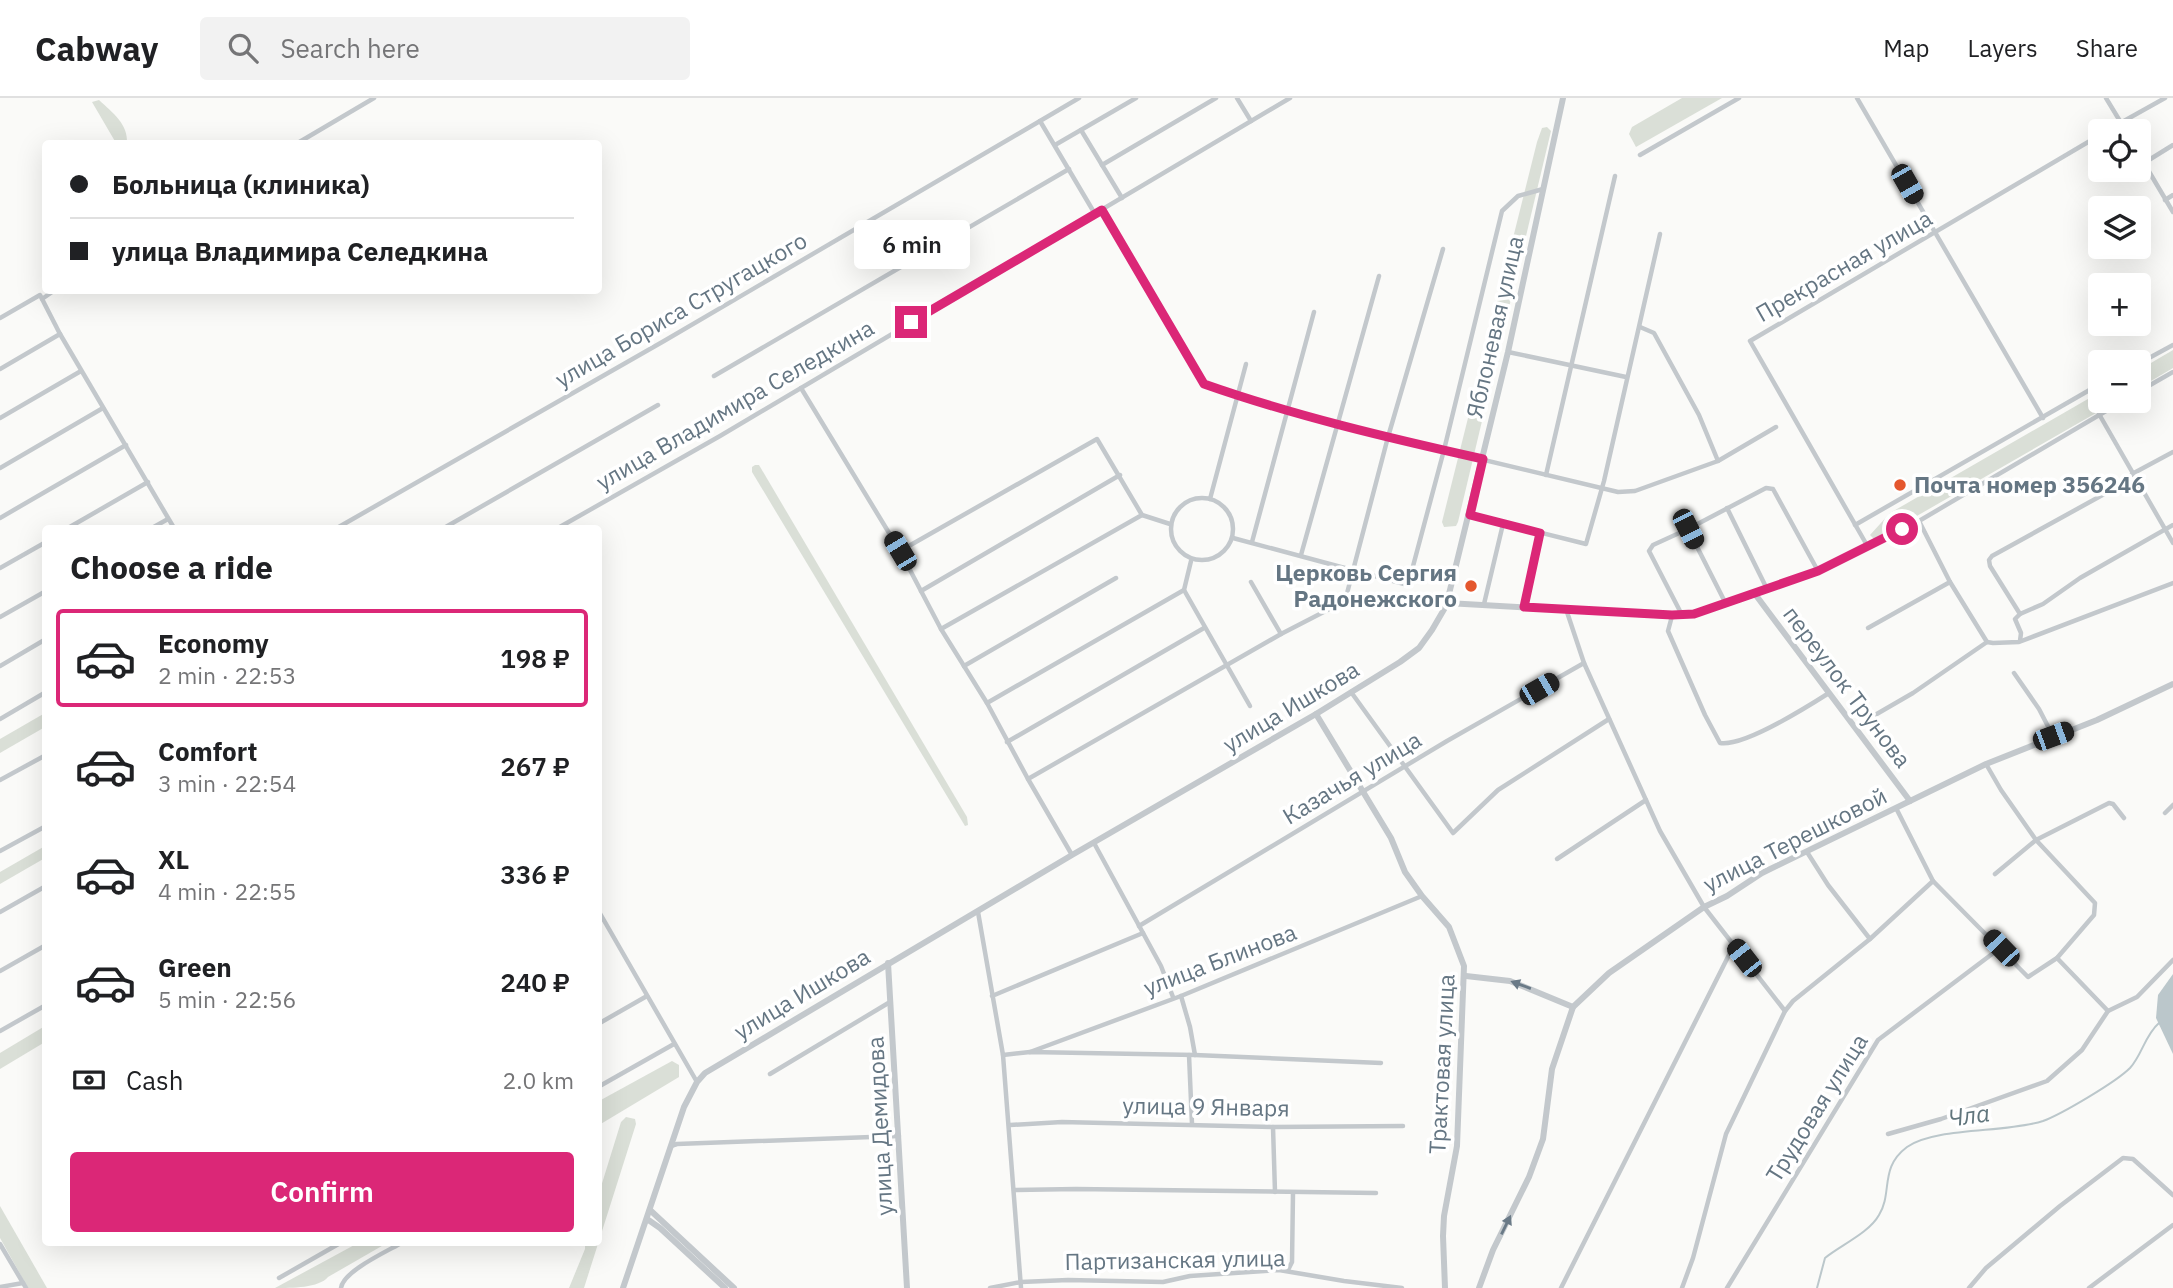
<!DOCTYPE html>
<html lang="en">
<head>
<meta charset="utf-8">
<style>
	body { margin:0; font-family:"IBM Plex Sans",sans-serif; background:#f2f2f2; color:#202124; height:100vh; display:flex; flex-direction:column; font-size:26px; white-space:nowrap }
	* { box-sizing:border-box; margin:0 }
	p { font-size:23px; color:#757577 }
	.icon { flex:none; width:38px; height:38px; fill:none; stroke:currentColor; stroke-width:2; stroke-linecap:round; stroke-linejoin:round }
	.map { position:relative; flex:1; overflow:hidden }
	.drawer { position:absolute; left:42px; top:427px; width:560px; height:721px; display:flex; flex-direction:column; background:#fff; border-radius:7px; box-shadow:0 7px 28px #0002 }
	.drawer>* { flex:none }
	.hud { position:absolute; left:42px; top:42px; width:560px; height:154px; border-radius:7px; box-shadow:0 7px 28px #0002; display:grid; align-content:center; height:154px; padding:0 28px; background:#fff }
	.fabs { position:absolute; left:2088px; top:21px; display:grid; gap:14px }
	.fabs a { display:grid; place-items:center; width:63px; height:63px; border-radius:7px; background:#fff; box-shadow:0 7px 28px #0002; font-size:35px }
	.end { position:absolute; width:32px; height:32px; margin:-16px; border:9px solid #db2777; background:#fff; box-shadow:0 0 0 4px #fff }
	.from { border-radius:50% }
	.bubble { position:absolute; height:49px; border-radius:7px; background:#fff; box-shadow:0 7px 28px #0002; font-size:23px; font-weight:600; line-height:49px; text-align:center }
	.car { position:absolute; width:21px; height:42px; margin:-21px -10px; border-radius:9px; box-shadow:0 0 5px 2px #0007; background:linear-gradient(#222 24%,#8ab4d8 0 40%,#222 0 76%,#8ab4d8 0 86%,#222 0) }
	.hud b { display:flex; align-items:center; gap:24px; height:66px; font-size:26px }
	.hud b+b { border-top:2px solid #e0e0e0 }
	.hud i { width:18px; height:18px; background:#202124 }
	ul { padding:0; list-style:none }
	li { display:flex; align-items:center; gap:21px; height:98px; margin:0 14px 10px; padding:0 14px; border:4px solid transparent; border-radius:7px }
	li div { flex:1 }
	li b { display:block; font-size:26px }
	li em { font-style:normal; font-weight:600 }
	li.current { border-color:#db2777 }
	li>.icon { width:63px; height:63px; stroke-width:1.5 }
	h2 { padding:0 28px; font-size:32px; line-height:84px }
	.pay { display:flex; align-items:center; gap:18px; height:77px; padding:0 28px; font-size:26px }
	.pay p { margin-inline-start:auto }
	.cta { display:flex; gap:14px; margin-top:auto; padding:14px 28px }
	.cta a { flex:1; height:80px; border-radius:7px; background:#db2777; color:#fff; font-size:28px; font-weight:600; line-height:80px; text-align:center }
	header { display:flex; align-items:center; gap:42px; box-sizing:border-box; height:98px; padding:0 35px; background:#fff; border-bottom:2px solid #e0e0e0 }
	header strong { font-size:33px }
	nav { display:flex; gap:38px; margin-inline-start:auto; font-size:24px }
	.search { width:490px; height:63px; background:#f2f2f2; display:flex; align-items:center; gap:18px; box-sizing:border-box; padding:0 24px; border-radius:7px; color:#757577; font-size:26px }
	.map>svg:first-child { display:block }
</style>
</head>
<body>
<header>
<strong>Cabway</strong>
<div class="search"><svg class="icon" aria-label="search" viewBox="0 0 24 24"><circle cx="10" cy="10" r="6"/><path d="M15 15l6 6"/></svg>Search here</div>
<nav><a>Map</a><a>Layers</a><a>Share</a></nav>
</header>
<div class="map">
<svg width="2173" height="1190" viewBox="0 0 2173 1190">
	<rect width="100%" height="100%" fill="#fafaf8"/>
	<g fill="#dadfd7">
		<path d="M1682,0H1722L1636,49L1629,36L1632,29Z"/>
		<path d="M99,2C113,15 128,26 127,45H116L92,4Z"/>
		<path d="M1547,29L1551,33L1458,424L1456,428L1444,429L1442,424L1537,44L1542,30Z"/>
		<path d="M2173,252V270L2139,290V272Z"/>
		<path d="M2100,294V303H2117L1875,442L1870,437L1890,415Z"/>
		<path d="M755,367H759L967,719L968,727L965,728L752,374V369Z"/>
		<path d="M45,615V629L0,655V641Z"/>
		<path d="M45,748V760L0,786V774Z"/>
		<path d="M45,928V944L0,971V955Z"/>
		<path d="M672,963L679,967V979L599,1027V1003Z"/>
		<path d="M626,1019L635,1021L636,1026L584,1190H569L585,1151V1145L598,1144L599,1095L621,1024Z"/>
		<path d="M0,1108L47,1190H28L0,1140Z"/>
		<path d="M358,1145H387L328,1179C319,1190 292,1190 275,1190Z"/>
	</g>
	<path fill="#bbc7cb" d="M2173,876V956L2156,920L2158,897Z"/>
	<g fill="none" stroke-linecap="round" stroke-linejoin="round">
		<path stroke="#bbc7cb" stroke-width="2" d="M1817,1190L1825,1160C1841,1147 1869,1135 1879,1117C1893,1094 1879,1070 1907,1049C1935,1029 2007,1035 2043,1023C2062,1016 2116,984 2130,970C2142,957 2145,937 2159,925"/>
		<g stroke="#c3c8cc" stroke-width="4.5">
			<path d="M1237,0L1251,23"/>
			<path d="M1857,0L2043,320"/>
			<path d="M2106,0L2126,33"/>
			<path d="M1040,23L1079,0"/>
			<path d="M1081,32L1122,100"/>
			<path d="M2106,33L2165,0"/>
			<path d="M296,46L374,0"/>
			<path d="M1055,47L1136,0"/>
			<path d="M2138,55L2173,114"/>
			<path d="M1640,57L1739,0"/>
			<path d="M2144,65L2173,47"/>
			<path d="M1102,67L1216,0"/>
			<path d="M2165,102L2173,97"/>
			<path d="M1102,112L1204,286L1238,298L1388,339L1618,394L1635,393L1718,363L1776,329"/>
			<path d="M42,201L55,192"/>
			<path d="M0,220L40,197L60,236L174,430"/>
			<path d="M1640,229L1654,235L1699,317L1718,363"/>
			<path d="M1508,254L1626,279"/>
			<path d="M2138,266L2173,247"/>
			<path d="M0,271L60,236"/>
			<path d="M714,278L1069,71"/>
			<path d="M801,290L900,453L941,531L987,605L1028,681L1072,757"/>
			<path d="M2138,294L2173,274"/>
			<path d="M2099,316L2173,445"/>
			<path d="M0,320L81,273"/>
			<path d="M0,370L103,310"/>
			<path d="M1546,377L1615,78"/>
			<circle cx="1202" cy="431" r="31"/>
			<path d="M1210,401L1246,266"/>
			<path d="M1727,410L1767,491"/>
			<path d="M1470,417L1586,446L1604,383L1660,136"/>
			<path d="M0,420L126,347"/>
			<path d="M1919,423L1950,484L1987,544"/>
			<path d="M1855,427L2100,286"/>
			<path d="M68,430L148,384"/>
			<path d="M152,430L168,421"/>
			<path d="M337,430L664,243L1040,23L1095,116"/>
			<path d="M444,430L658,307"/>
			<path d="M558,430L720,338L1290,0"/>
			<path d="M1688,431L1726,506"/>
			<path d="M1233,440L1408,487L1444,352L1502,113L1518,98L1543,91"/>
			<path d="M1252,444L1314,214"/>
			<path d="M1868,449L1750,243L2100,37"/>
			<path d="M900,453L1097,341L1142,417L1170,426"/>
			<path d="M1301,457L1379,178"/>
			<path d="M1191,463L1184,492L1250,608"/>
			<path d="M0,470L46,444"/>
			<path d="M1251,484L1281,536"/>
			<path d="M921,493L1120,377"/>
			<path d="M1755,496L1818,473L1919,423L2123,303"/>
			<path d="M1484,506L1503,426"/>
			<path d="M1524,509L1540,435"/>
			<path d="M1566,511L1584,565L1660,733L1704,809L1785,913"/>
			<path d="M2020,516L2043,506L2080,480L2173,427"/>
			<path d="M1682,517L1649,453L1653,447L1688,431L1766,390L1773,391L1818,473"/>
			<path d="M1672,518L1668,533L1705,617L1720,645C1744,649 1807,609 1829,595"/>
			<path d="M0,519L46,493"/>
			<path d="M1868,530L1950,484"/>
			<path d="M941,531L1142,417"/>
			<path d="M2020,543L2021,535L2015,521L2020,516L1990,468L1989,462L1992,458L2126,384L2132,376L2173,354"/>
			<path d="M0,568L46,541"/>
			<path d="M964,568L1116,480"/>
			<path d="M2014,575L2039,611L2053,638"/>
			<path d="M1351,594L1453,735L1498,692L1609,621"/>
			<path d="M987,605L1184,492"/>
			<path d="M0,621L46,594"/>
			<path d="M1856,628L1913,595L1987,544L1993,545L2019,544L2173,485"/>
			<path d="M1007,644L1204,530"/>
			<path d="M1028,681L1281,536L1345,503L1388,339L1443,151"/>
			<path d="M0,682L46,657"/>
			<path d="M1896,710L1933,783L2028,879L2057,860L2094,817L2095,805L2036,742L2001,692L1986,666"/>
			<path d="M2165,715L2173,707"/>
			<path d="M1094,745L1161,868L1173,899"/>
			<path d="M0,753L46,728"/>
			<path d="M1807,754L1828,787L1870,841"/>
			<path d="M1557,761L1646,702"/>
			<path d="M1995,776L2036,742L2109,705L2113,706L2124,720"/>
			<path d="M598,812L697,984"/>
			<path d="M0,814L46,788"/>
			<path d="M978,814L1003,957L1021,1190"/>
			<path d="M1139,828L1447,643L1584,565"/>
			<path d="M2057,860L2108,913"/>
			<path d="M0,873L46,847"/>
			<path d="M992,898L1143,835"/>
			<path d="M1181,898L1190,929L1195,957"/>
			<path d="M598,926L647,898"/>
			<path d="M0,933L46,907"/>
			<path d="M1030,954L1181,898L1422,798"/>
			<path d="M1003,957L1030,954L1195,957L1381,965"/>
			<path d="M1189,957L1192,1026"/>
			<path d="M770,976L890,904"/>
			<path d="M598,989L674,946"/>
			<path d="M1010,1027L1062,1024L1273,1029L1403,1028"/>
			<path d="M1273,1029L1275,1094"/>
			<path d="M1888,1036L1941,1021L2047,983L2082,952L2108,913L2137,899L2173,862"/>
			<path d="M671,1048L677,1046L899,1038"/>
			<path d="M1014,1092L1076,1091L1376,1095"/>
			<path d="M0,1146L26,1190"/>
			<path d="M1288,1172L1292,1164L1293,1095"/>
			<path d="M279,1180L342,1144"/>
			<path d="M0,1189L23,1185"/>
			<path d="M341,1190C343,1173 388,1153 403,1144"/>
			<path d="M990,1190L1021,1184L1068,1182L1163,1184L1190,1178L1279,1172L1344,1183L1402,1190"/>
			<path d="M1561,1190L1734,847"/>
			<path d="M1682,1190L1693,1160L1726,1036L1785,913L1793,903L1870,841L1933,783"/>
			<path d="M1727,1190L1878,942L2000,850"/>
			<path d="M1969,1190L1986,1170L2060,1108L2123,1060L2133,1061L2173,1097"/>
			<path d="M2089,1190L2173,1127"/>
		</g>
		<g stroke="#c3c8cc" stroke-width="6">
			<path d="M1447,505L1672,518L1705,513L1755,496L1910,703"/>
			<path d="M1316,616L1391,740L1405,774L1422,798L1449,829L1464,868L1457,1048L1444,1118L1443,1138L1445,1190"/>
			<path d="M888,865L907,1190"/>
			<path d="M1466,878L1510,883L1573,909"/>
			<path d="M650,1112L734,1190"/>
			<path d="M647,1121L660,1130L725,1190"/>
			<path d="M623,1190L684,1009L697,984L705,975L1072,757L1316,616L1400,564L1419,550L1432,532L1446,508L1449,496L1508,254L1563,0"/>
			<path d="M1479,1190L1493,1152L1529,1079L1543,1041L1552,971L1573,909L1609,875L1704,809L1727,798L1762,775L1986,666L2097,622L2173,586"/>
		</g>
	</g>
	<defs><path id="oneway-solid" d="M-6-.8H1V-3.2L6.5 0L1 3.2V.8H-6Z" transform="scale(1.75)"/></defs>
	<g fill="#6a7a87">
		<use href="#oneway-solid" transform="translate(1521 887) rotate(-160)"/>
		<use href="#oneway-solid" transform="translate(1506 1127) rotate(-64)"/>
	</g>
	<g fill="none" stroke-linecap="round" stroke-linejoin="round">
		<path stroke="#db2777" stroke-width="9" d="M911,224L1102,112L1204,286C1295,318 1389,340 1483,361L1470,417L1540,435L1524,509L1672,517L1694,516L1818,473L1902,431"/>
	</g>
	<g fill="#e4572e" stroke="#fff" stroke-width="2.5">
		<circle cx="1900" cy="387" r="7"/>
		<circle cx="1471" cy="488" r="7"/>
	</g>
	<g text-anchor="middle" stroke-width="7" stroke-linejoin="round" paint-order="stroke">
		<g font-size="23" fill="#657683" stroke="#fff">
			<text transform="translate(1844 168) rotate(-30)" y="8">Прекрасная улица</text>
			<text transform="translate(681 212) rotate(-30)" y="8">улица Бориса Стругацкого</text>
			<text transform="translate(1495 229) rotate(-77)" y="8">Яблоневая улица</text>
			<text transform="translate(735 307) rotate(-30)" y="8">улица Владимира Селедкина</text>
			<text transform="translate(1847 589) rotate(53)" y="8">переулок Трунова</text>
			<text transform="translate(1291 609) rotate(-31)" y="8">улица Ишкова</text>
			<text transform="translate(1352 680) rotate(-31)" y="8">Казачья улица</text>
			<text transform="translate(1795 742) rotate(-27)" y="8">улица Терешковой</text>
			<text transform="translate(1220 862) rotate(-21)" y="8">улица Блинова</text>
			<text transform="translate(802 896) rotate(-31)" y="8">улица Ишкова</text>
			<text transform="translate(1442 966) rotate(-87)" y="8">Трактовая улица</text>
			<text transform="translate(1206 1009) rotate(1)" y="8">улица 9 Января</text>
			<text transform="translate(1817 1010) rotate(-58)" y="8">Трудовая улица</text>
			<text transform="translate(880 1028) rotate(-93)" y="8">улица Демидова</text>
			<text transform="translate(1175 1162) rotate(-1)" y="8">Партизанская улица</text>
		</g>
		<g font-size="23" font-weight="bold" fill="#657683" stroke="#fff" text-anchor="start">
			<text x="1914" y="395">Почта номер 356246</text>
			<text x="1457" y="483" text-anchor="end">Церковь Сергия<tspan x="1457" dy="26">Радонежского</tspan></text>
		</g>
		<g font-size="24" font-style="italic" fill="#60757c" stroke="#fff">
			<text transform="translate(1969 1018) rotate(-8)" y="8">Чла</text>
		</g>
	</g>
</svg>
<div class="fabs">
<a><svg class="icon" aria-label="locate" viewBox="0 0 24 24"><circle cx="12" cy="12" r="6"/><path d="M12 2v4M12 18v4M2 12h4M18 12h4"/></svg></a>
<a><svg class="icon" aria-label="layers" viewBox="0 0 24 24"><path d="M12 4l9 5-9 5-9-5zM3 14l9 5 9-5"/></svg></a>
<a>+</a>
<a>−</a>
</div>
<i class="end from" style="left:1902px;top:431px"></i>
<i class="end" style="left:911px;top:224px"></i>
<div class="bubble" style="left:854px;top:122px;width:116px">6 min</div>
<i class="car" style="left:1907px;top:86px;rotate:150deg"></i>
<i class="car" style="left:1688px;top:431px;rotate:153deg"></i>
<i class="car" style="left:900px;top:453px;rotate:329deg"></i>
<i class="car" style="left:1539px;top:591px;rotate:60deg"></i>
<i class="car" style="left:2053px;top:638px;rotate:70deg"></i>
<i class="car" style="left:2001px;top:850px;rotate:316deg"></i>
<i class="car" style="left:1744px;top:860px;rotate:322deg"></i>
<div class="hud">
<b><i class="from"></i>Больница (клиника)</b>
<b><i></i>улица Владимира Селедкина</b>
</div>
<section class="drawer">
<h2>Choose a ride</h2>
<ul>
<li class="current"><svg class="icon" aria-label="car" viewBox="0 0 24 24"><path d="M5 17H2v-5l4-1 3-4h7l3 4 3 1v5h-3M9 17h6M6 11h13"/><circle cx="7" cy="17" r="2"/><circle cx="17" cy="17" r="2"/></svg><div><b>Economy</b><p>2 min · 22:53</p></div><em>198 ₽</em></li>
<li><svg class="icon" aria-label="car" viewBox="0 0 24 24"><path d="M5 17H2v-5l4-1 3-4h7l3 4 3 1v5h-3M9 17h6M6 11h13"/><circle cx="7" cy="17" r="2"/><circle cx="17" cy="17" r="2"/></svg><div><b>Comfort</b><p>3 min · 22:54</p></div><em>267 ₽</em></li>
<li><svg class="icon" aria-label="car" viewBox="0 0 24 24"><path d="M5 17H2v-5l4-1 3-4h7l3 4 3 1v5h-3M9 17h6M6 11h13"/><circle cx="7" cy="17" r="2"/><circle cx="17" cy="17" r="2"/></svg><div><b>XL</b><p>4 min · 22:55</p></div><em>336 ₽</em></li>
<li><svg class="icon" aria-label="car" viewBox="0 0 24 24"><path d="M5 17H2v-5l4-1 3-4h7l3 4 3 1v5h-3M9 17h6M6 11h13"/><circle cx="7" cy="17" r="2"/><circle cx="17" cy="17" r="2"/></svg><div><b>Green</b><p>5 min · 22:56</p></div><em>240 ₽</em></li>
</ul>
<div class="pay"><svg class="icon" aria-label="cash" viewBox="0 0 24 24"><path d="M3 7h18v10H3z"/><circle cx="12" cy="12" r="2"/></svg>Cash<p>2.0 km</p></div>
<div class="cta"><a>Confirm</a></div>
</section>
</div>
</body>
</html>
